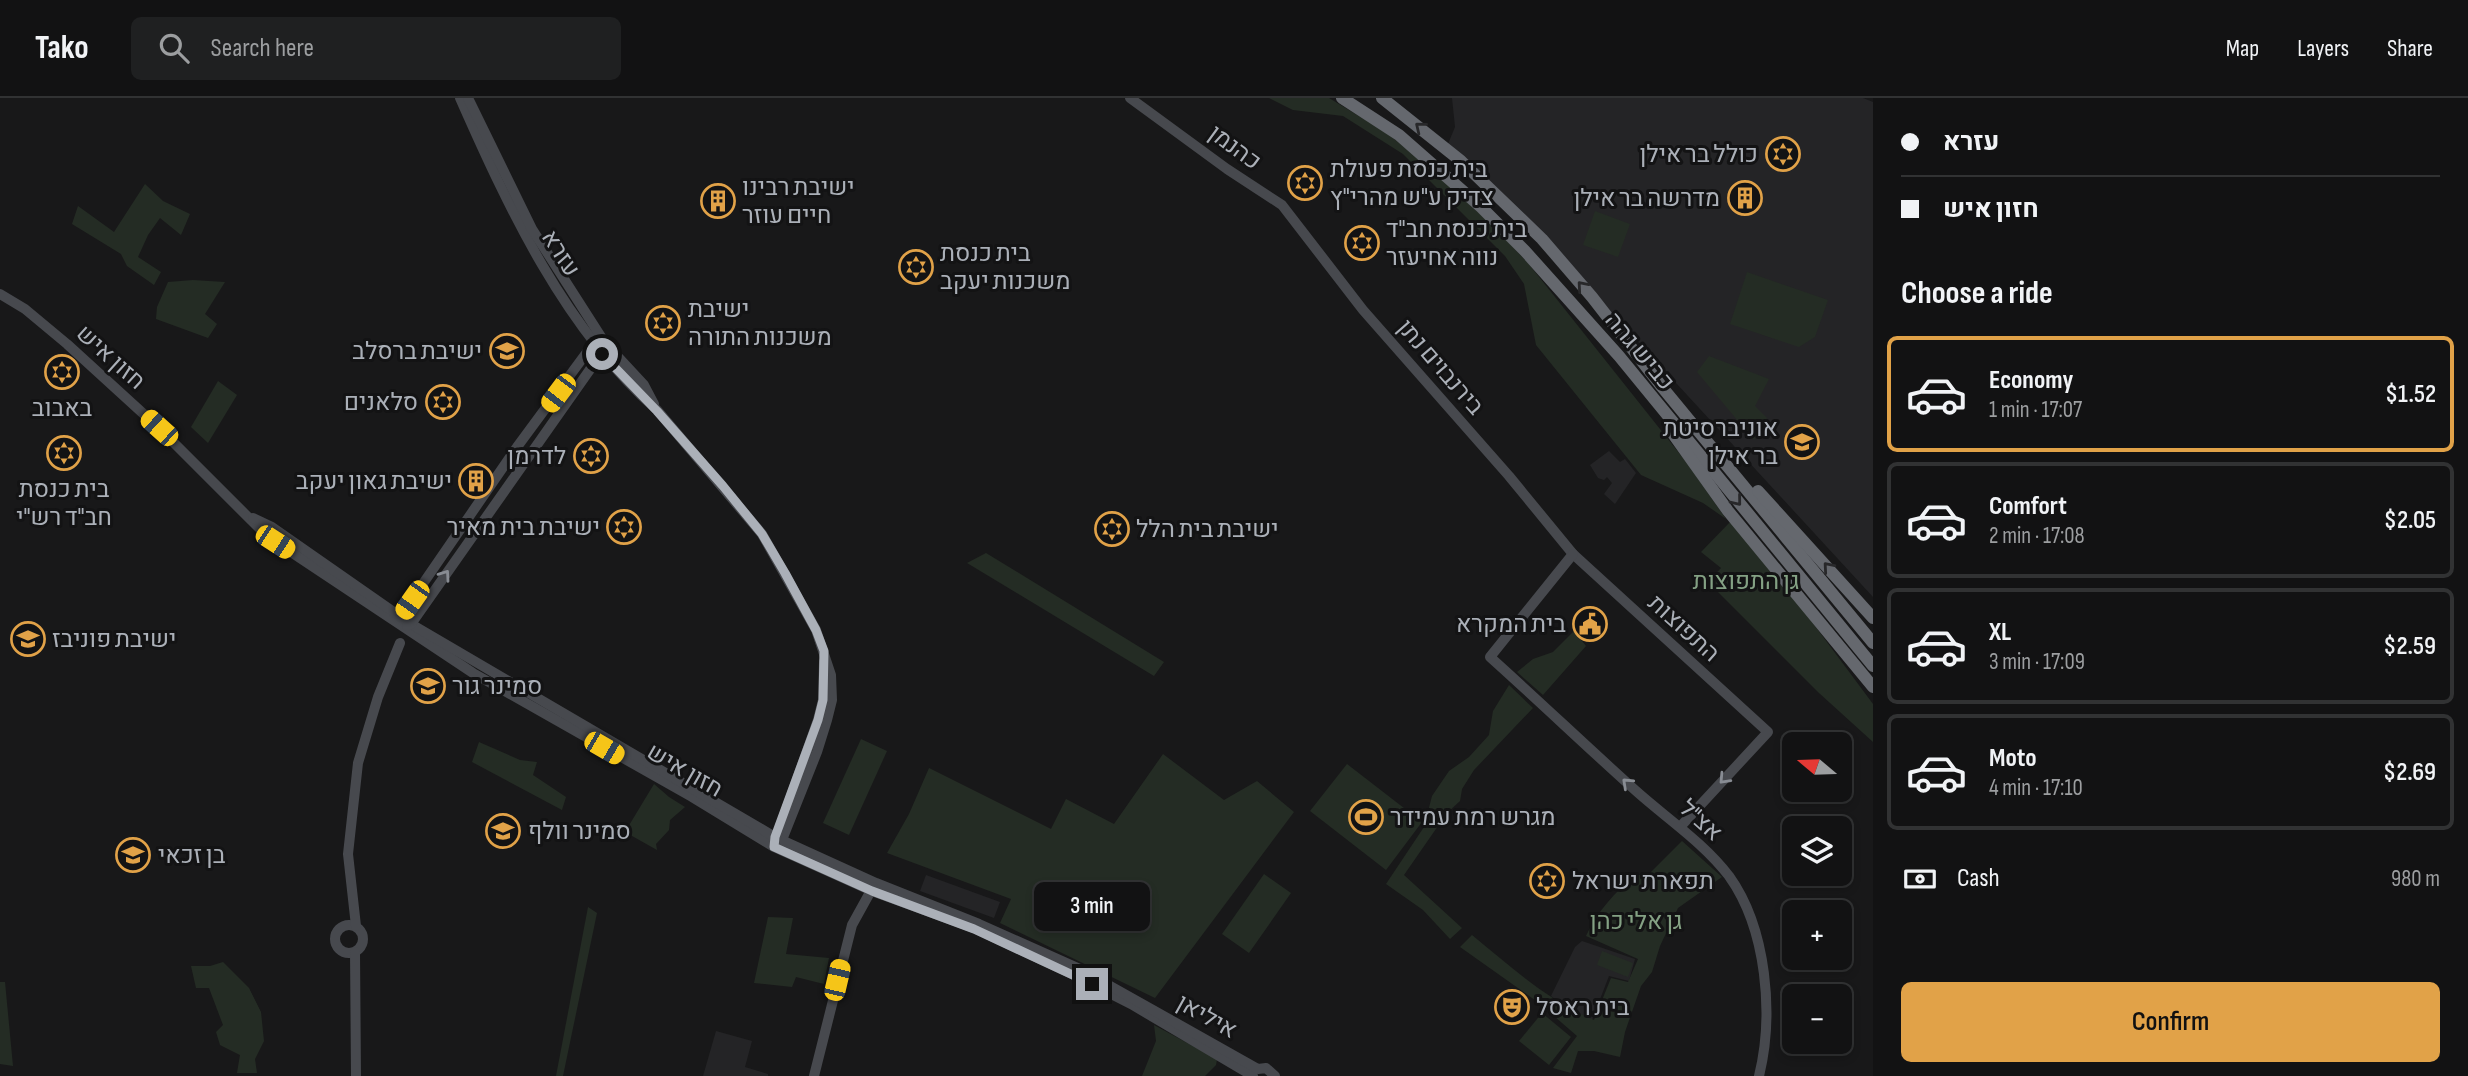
<!DOCTYPE html>
<html lang="en">
<head>
<meta charset="utf-8">
<style>
	body { margin:0; font-family:"Sofia Sans Condensed",Heebo,sans-serif; background:#1f2021; color:#f1f3f6; height:100vh; display:flex; flex-direction:column; font-size:26px; white-space:nowrap }
	* { box-sizing:border-box; margin:0 }
	p { font-size:23px; color:#9c9ea0 }
	.icon { flex:none; width:38px; height:38px; fill:none; stroke:currentColor; stroke-width:2; stroke-linecap:round; stroke-linejoin:round }
	.map { position:relative; flex:1; overflow:hidden }
	.panel { display:flex; flex-direction:column; background:#121213; width:595px }
	.panel>* { flex:none }
	.guide { display:grid; align-content:center; height:154px; padding:0 28px; background:#121213 }
	.needle { width:46px; rotate:289deg }
	.fabs { position:absolute; left:1782px; top:634px; display:grid; gap:14px }
	.fabs a { display:grid; place-items:center; width:70px; height:70px; border-radius:10px; background:#121213; box-shadow:0 4px 10px #0003,0 0 0 2px #313233; font-size:35px }
	.end { position:absolute; width:32px; height:32px; margin:-16px; border:9px solid #abb0b8; background:#111; box-shadow:0 0 0 4px #111 }
	.from { border-radius:50% }
	.bubble { position:absolute; height:49px; border-radius:10px; background:#121213; box-shadow:0 4px 10px #0003,0 0 0 2px #313233; font-size:23px; font-weight:600; line-height:49px; text-align:center }
	.car { position:absolute; width:21px; height:42px; margin:-21px -10px; border-radius:9px; box-shadow:0 0 5px 2px #0007; background:linear-gradient(#f5c518 24%,#345 0 40%,#f5c518 0 76%,#345 0 86%,#f5c518 0) }
	.guide b { display:flex; align-items:center; gap:24px; height:66px; font-size:26px }
	.guide b+b { border-top:2px solid #313233 }
	.guide i { width:18px; height:18px; background:#f1f3f6 }
	ul { padding:0; list-style:none }
	li { display:flex; align-items:center; gap:21px; height:116px; margin:0 14px 10px; padding:0 14px; border:4px solid #313233; border-radius:10px }
	li div { flex:1 }
	li b { display:block; font-size:26px }
	li em { font-style:normal; font-weight:600 }
	li.selected { border-color:#e1a248 }
	li>.icon { width:63px; height:63px; stroke-width:1.5 }
	h2 { padding:0 28px; font-size:32px; line-height:84px }
	.pay { display:flex; align-items:center; gap:18px; height:77px; padding:0 28px; font-size:26px }
	.pay p { margin-inline-start:auto }
	.action { display:flex; gap:14px; margin-top:auto; padding:14px 28px }
	.action a { flex:1; height:80px; border-radius:10px; background:#e1a248; color:#111; font-size:28px; font-weight:600; line-height:80px; text-align:center }
	header { display:flex; align-items:center; gap:42px; box-sizing:border-box; height:98px; padding:0 35px; background:#121213; border-bottom:2px solid #313233 }
	header strong { font-size:33px }
	nav { display:flex; gap:38px; margin-inline-start:auto; font-size:24px }
	.search { width:490px; height:63px; background:#1f2021; display:flex; align-items:center; gap:18px; box-sizing:border-box; padding:0 24px; border-radius:10px; color:#9c9ea0; font-size:26px }
	main { display:flex; flex:1; min-height:0 }
	.map>svg:first-child { display:block }
</style>
</head>
<body>
<header>
<strong>Tako</strong>
<div class="search"><svg class="icon" aria-label="search" viewBox="0 0 24 24"><circle cx="10" cy="10" r="6"/><path d="M15 15l6 6"/></svg>Search here</div>
<nav><a>Map</a><a>Layers</a><a>Share</a></nav>
</header>
<main>
<div class="map">
<svg width="1873" height="978" viewBox="0 0 1873 978">
	<rect width="100%" height="100%" fill="#181819"/>
	<g fill="#242426">
		<path d="M1452,0H1863L1873,4V499L1596,198L1448,46L1455,29Z"/>
		<path d="M1609,353L1620,364L1625,361L1636,375L1615,406L1604,396L1612,385L1607,379L1604,382L1598,380L1590,367Z"/>
		<path d="M926,777L1000,804L994,820L920,793Z"/>
		<path d="M1582,843L1635,861L1629,883L1609,878L1592,922L1561,906L1551,898L1575,849Z"/>
		<path d="M716,933L752,943L745,969L768,976V978H703Z"/>
	</g>
	<g fill="#242c24">
		<path d="M1269,0H1329L1387,35L1432,72L1492,127L1528,165L1687,365L1726,421L1703,405L1641,377L1536,247L1524,186L1505,158L1403,56L1343,18L1293,12Z"/>
		<path d="M145,86L163,103L190,116L181,137L160,120L148,137L138,159L161,174L154,187L127,168L121,156L72,126L78,108L114,134Z"/>
		<path d="M1595,113L1630,126L1618,159L1583,147Z"/>
		<path d="M1747,174L1828,202L1815,239L1799,249L1730,226Z"/>
		<path d="M193,182L225,184L205,216L217,226L208,240L156,221L157,209L168,184Z"/>
		<path d="M1709,258L1769,281L1755,308L1767,320L1754,342L1697,274Z"/>
		<path d="M218,283L237,297L208,345L191,329Z"/>
		<path d="M1732,422L1789,493L1873,606V644L1819,595L1708,484L1721,470L1701,454Z"/>
		<path d="M986,455L1164,564L1154,578L967,465Z"/>
		<path d="M1574,533L1586,548L1543,597L1517,574L1533,561L1553,554Z"/>
		<path d="M1509,587L1533,610L1474,672L1462,691L1460,703L1447,715L1404,777L1462,830L1450,841L1423,812L1386,786L1424,729L1432,698L1449,673L1469,659L1489,637L1493,613Z"/>
		<path d="M861,641L887,653L849,737L823,725Z"/>
		<path d="M479,644L520,662L537,664L533,677L566,699L562,712L472,664Z"/>
		<path d="M1163,656L1224,702L1257,683L1294,714L1155,900L1000,825L1011,801L887,755L909,716L929,670L1051,731L1066,701L1114,726Z"/>
		<path d="M1347,666L1422,724L1386,772L1310,713Z"/>
		<path d="M654,686L669,699L685,709L670,722L669,732L656,746L657,752L625,734Z"/>
		<path d="M1682,743L1722,779L1678,810L1660,848L1652,874L1641,888L1625,934L1620,959L1594,953H1578L1571,975L1553,970L1577,938L1539,905L1460,849L1472,837C1511,869 1547,902 1594,922L1611,880L1628,884L1638,861L1586,838C1597,813 1615,795 1635,777H1648Z"/>
		<path d="M1264,776L1291,795L1249,855L1222,836Z"/>
		<path d="M588,809L597,815L563,978H556Z"/>
		<path d="M768,819L793,820L786,856L829,860L824,886L796,879L792,889L754,885Z"/>
		<path d="M1602,853L1633,865L1628,879L1597,867Z"/>
		<path d="M223,864L249,890L261,914L264,943L255,961L257,975H237L240,957L220,947L216,934L223,927L209,890H196L191,868H210Z"/>
		<path d="M0,884H5L13,968L0,966Z"/>
		<path d="M1542,915L1571,939L1549,967L1519,943Z"/>
		<path d="M1154,927L1217,961L1216,967L1205,978H1142L1156,943Z"/>
	</g>
	<g fill="none" stroke-linecap="round" stroke-linejoin="round">
		<g stroke="#47494e" stroke-width="10">
			<path d="M460,0C509,111 565,231 657,312L762,436L816,532L831,577L832,602L827,622L817,654L782,742L777,746"/>
			<path d="M468,0L532,131L605,245L644,287L654,306"/>
			<path d="M1130,0L1227,71L1282,107L1363,212L1509,378L1573,456L1768,634L1680,729"/>
			<path d="M0,196L25,211L67,246L159,330L267,438L473,575L692,699L774,749L872,793L974,830L1072,876L1131,906L1253,978"/>
			<path d="M253,420L272,429L411,526L775,739L876,785L979,826L1080,871L1258,971L1266,970L1275,978"/>
			<path d="M1573,456L1490,559C1539,603 1586,648 1635,692C1666,720 1703,744 1729,778C1767,831 1774,917 1759,978"/>
			<path d="M400,519L517,349L593,246H597"/>
			<path d="M407,528L411,526L603,253"/>
			<path d="M775,743L818,622L823,602L824,564"/>
			<circle cx="349" cy="841" r="14"/>
			<path d="M356,828L348,756L358,665L378,599L400,545"/>
			<path d="M355,854L356,978"/>
			<path d="M814,978L852,827L873,789"/>
		</g>
		<g stroke="#65686e" stroke-width="12">
			<path d="M1342,0L1399,37L1481,109L1525,153L1619,258L1873,568"/>
			<path d="M1382,0L1461,63L1542,141L1592,199L1662,289L1873,545"/>
			<path d="M1671,333L1728,413L1873,589"/>
			<path d="M1758,393L1873,520"/>
		</g>
	</g>
	<defs><path id="oneway-chevron" d="M-2-3.5L2.5 0L-2 3.5" fill="none" stroke-width="1.6" stroke-linecap="round" stroke-linejoin="round" transform="scale(1.75)"/></defs>
	<g stroke="#28282a">
		<use href="#oneway-chevron" transform="translate(1420 29) rotate(-141)"/>
		<use href="#oneway-chevron" transform="translate(1582 188) rotate(-131)"/>
		<use href="#oneway-chevron" transform="translate(1737 403) rotate(51)"/>
		<use href="#oneway-chevron" transform="translate(1828 469) rotate(-131)"/>
	</g>
	<g stroke="#888c93">
		<use href="#oneway-chevron" transform="translate(445 477) rotate(-55)"/>
		<use href="#oneway-chevron" transform="translate(1724 681) rotate(133)"/>
		<use href="#oneway-chevron" transform="translate(1627 685) rotate(-137)"/>
	</g>
	<g fill="none" stroke-linecap="round" stroke-linejoin="round">
		<path stroke="#abb0b8" stroke-width="9" d="M602,256L657,313L723,388L762,436L785,475L816,532L824,553L823,602L818,622L775,739L774,749L872,793L974,831L1092,886"/>
	</g>
	<defs>
		<g id="synagogue-ring" transform="scale(1.75)"><circle r="9.5" fill="#131314" stroke="#e1a248" stroke-width="1.5"/><path d="M0-6.5L5.6 3.2H-5.6ZM0 6.5L5.6-3.2H-5.6Z" fill="#e1a248"/></g>
		<g id="building-ring" transform="scale(1.75)"><circle r="9.5" fill="#131314" stroke="#e1a248" stroke-width="1.5"/><path d="M-4-6H4V6H1V3H-1V6H-4ZM-2.5-4.3h1.7v1.8h-1.7ZM.8-4.3h1.7v1.8H.8ZM-2.5-1h1.7V.8h-1.7ZM.8-1h1.7V.8H.8Z" fill="#e1a248"/></g>
		<g id="school-ring" transform="scale(1.75)"><circle r="9.5" fill="#131314" stroke="#e1a248" stroke-width="1.5"/><path d="M0-5L7-2L0 1L-7-2ZM-4 1L0 2.5L4 1V4Q0 6-4 4Z" fill="#e1a248"/></g>
		<g id="university-ring" transform="scale(1.75)"><circle r="9.5" fill="#131314" stroke="#e1a248" stroke-width="1.5"/><path d="M0-5L7-2L0 1L-7-2ZM-4 1L0 2.5L4 1V4Q0 6-4 4Z" fill="#e1a248"/></g>
		<g id="civic-ring" transform="scale(1.75)"><circle r="9.5" fill="#131314" stroke="#e1a248" stroke-width="1.5"/><path d="M-.6-6.5H3V-4.5H.6V-3L4-1V1h2V6H-6V1h2V-1L-.6-3ZM-1.2 2.5V6h2.4V2.5Z" fill="#e1a248"/></g>
		<g id="stadium-ring" transform="scale(1.75)"><circle r="9.5" fill="#131314" stroke="#e1a248" stroke-width="1.5"/><path d="M0-5a6.5 5 0 1 0 0 10a6.5 5 0 1 0 0-10ZM-3.5-1.8h7v3.6h-7Z" fill="#e1a248"/></g>
		<g id="theatre-ring" transform="scale(1.75)"><circle r="9.5" fill="#131314" stroke="#e1a248" stroke-width="1.5"/><path d="M-5-5.5Q0-4 5-5.5V0Q5 5 0 6Q-5 5-5 0ZM-3.3-2.5H-1v1.5H-3.3ZM1-2.5H3.3v1.5H1ZM-2.8 1Q0 5.5 2.8 1Z" fill="#e1a248"/></g>
	</defs>
	<g fill-rule="evenodd">
		<use href="#synagogue-ring" x="1783" y="56"/>
		<use href="#synagogue-ring" x="1305" y="85"/>
		<use href="#building-ring" x="1745" y="100"/>
		<use href="#building-ring" x="718" y="103"/>
		<use href="#synagogue-ring" x="1362" y="145"/>
		<use href="#synagogue-ring" x="916" y="169"/>
		<use href="#synagogue-ring" x="663" y="225"/>
		<use href="#school-ring" x="507" y="253"/>
		<use href="#synagogue-ring" x="62" y="274"/>
		<use href="#synagogue-ring" x="443" y="304"/>
		<use href="#university-ring" x="1802" y="344"/>
		<use href="#synagogue-ring" x="64" y="355"/>
		<use href="#synagogue-ring" x="591" y="358"/>
		<use href="#building-ring" x="476" y="383"/>
		<use href="#synagogue-ring" x="624" y="429"/>
		<use href="#synagogue-ring" x="1112" y="431"/>
		<use href="#civic-ring" x="1590" y="526"/>
		<use href="#university-ring" x="28" y="541"/>
		<use href="#school-ring" x="428" y="588"/>
		<use href="#stadium-ring" x="1366" y="719"/>
		<use href="#school-ring" x="503" y="733"/>
		<use href="#school-ring" x="133" y="757"/>
		<use href="#synagogue-ring" x="1547" y="783"/>
		<use href="#theatre-ring" x="1512" y="909"/>
	</g>
	<g text-anchor="middle" stroke-width="6" stroke-linejoin="round" paint-order="stroke">
		<g font-size="24" fill="#abb0b8" stroke="#131314">
			<text transform="translate(1235 49) rotate(36)" y="8">כהנמן</text>
			<text transform="translate(561 155) rotate(58)" y="8">עזרא</text>
			<text transform="translate(1640 253) rotate(50)" y="8">כביש גהה</text>
			<text transform="translate(111 259) rotate(42)" y="8">חזון איש</text>
			<text transform="translate(1441 269) rotate(49)" y="8">בירנבוים נתן</text>
			<text transform="translate(1684 530) rotate(42)" y="8">התפוצות</text>
			<text transform="translate(685 672) rotate(30)" y="8">חזון איש</text>
			<text transform="translate(1701 722) rotate(42)" y="8">אצ"ל</text>
			<text transform="translate(1207 918) rotate(29)" y="8">איליאן</text>
		</g>
		<g font-size="24" fill="#abb0b8" stroke="#131314" text-anchor="start">
			<text x="1758" y="64" text-anchor="end">כולל בר אילן</text>
			<text x="1330" y="79">בית כנסת פעולת<tspan x="1330" dy="28">צדיק ע"ש מהרי"ץ</tspan></text>
			<text x="742" y="97">ישיבת רבינו<tspan x="742" dy="28">חיים עוזר</tspan></text>
			<text x="1720" y="108" text-anchor="end">מדרשה בר אילן</text>
			<text x="1386" y="139">בית כנסת חב"ד<tspan x="1386" dy="28">נווה אחיעזר</tspan></text>
			<text x="940" y="163">בית כנסת<tspan x="940" dy="28">משכנות יעקב</tspan></text>
			<text x="688" y="219">ישיבת<tspan x="688" dy="28">משכנות התורה</tspan></text>
			<text x="482" y="261" text-anchor="end">ישיבת ברסלב</text>
			<text x="418" y="312" text-anchor="end">סלאנים</text>
			<text x="62" y="318" text-anchor="middle">באבוב</text>
			<text x="1778" y="338" text-anchor="end">אוניברסיטת<tspan x="1778" dy="28">בר אילן</tspan></text>
			<text x="566" y="366" text-anchor="end">לדרמן</text>
			<text x="452" y="391" text-anchor="end">ישיבת גאון יעקב</text>
			<text x="64" y="399" text-anchor="middle">בית כנסת<tspan x="64" dy="28">חב"ד רש"י</tspan></text>
			<text x="600" y="437" text-anchor="end">ישיבת בית מאיר</text>
			<text x="1136" y="439">ישיבת בית הלל</text>
			<text x="1566" y="534" text-anchor="end">בית המקרא</text>
			<text x="52" y="549">ישיבת פוניבז</text>
			<text x="452" y="596">סמינר גור</text>
			<text x="1390" y="727">מגרש רמת עמידר</text>
			<text x="528" y="741">סמינר וולף</text>
			<text x="158" y="765">בן זכאי</text>
			<text x="1572" y="791">תפארת ישראל</text>
			<text x="1536" y="917">בית ראסל</text>
		</g>
		<g font-size="24" fill="#84a184" stroke="#131314">
			<text x="1746" y="491">גן התפוצות</text>
			<text x="1636" y="831">גן אלי כהן</text>
		</g>
	</g>
</svg>
<div class="fabs">
<a><svg class="needle" viewBox="-14 -14 28 28"><path d="M0-13l5 13h-10z" fill="#e53935"/><path d="M0 13l5-13h-10z" fill="#9c9ea0"/></svg></a>
<a><svg class="icon" aria-label="layers" viewBox="0 0 24 24"><path d="M12 4l9 5-9 5-9-5zM3 14l9 5 9-5"/></svg></a>
<a>+</a>
<a>−</a>
</div>
<i class="end from" style="left:602px;top:256px"></i>
<i class="end" style="left:1092px;top:886px"></i>
<div class="bubble" style="left:1034px;top:784px;width:116px">3 min</div>
<i class="car" style="left:558px;top:295px;rotate:217deg"></i>
<i class="car" style="left:159px;top:330px;rotate:312deg"></i>
<i class="car" style="left:275px;top:444px;rotate:123deg"></i>
<i class="car" style="left:412px;top:502px;rotate:215deg"></i>
<i class="car" style="left:604px;top:650px;rotate:120deg"></i>
<i class="car" style="left:837px;top:882px;rotate:13deg"></i>
</div>
<section class="panel">
<div class="guide">
<b><i class="from"></i>עזרא</b>
<b><i></i>חזון איש</b>
</div>
<h2>Choose a ride</h2>
<ul>
<li class="selected"><svg class="icon" aria-label="car" viewBox="0 0 24 24"><path d="M5 17H2v-5l4-1 3-4h7l3 4 3 1v5h-3M9 17h6M6 11h13"/><circle cx="7" cy="17" r="2"/><circle cx="17" cy="17" r="2"/></svg><div><b>Economy</b><p>1 min · 17:07</p></div><em>$1.52</em></li>
<li><svg class="icon" aria-label="car" viewBox="0 0 24 24"><path d="M5 17H2v-5l4-1 3-4h7l3 4 3 1v5h-3M9 17h6M6 11h13"/><circle cx="7" cy="17" r="2"/><circle cx="17" cy="17" r="2"/></svg><div><b>Comfort</b><p>2 min · 17:08</p></div><em>$2.05</em></li>
<li><svg class="icon" aria-label="car" viewBox="0 0 24 24"><path d="M5 17H2v-5l4-1 3-4h7l3 4 3 1v5h-3M9 17h6M6 11h13"/><circle cx="7" cy="17" r="2"/><circle cx="17" cy="17" r="2"/></svg><div><b>XL</b><p>3 min · 17:09</p></div><em>$2.59</em></li>
<li><svg class="icon" aria-label="car" viewBox="0 0 24 24"><path d="M5 17H2v-5l4-1 3-4h7l3 4 3 1v5h-3M9 17h6M6 11h13"/><circle cx="7" cy="17" r="2"/><circle cx="17" cy="17" r="2"/></svg><div><b>Moto</b><p>4 min · 17:10</p></div><em>$2.69</em></li>
</ul>
<div class="pay"><svg class="icon" aria-label="cash" viewBox="0 0 24 24"><path d="M3 7h18v10H3z"/><circle cx="12" cy="12" r="2"/></svg>Cash<p>980 m</p></div>
<div class="action"><a>Confirm</a></div>
</section>
</main>
</body>
</html>
